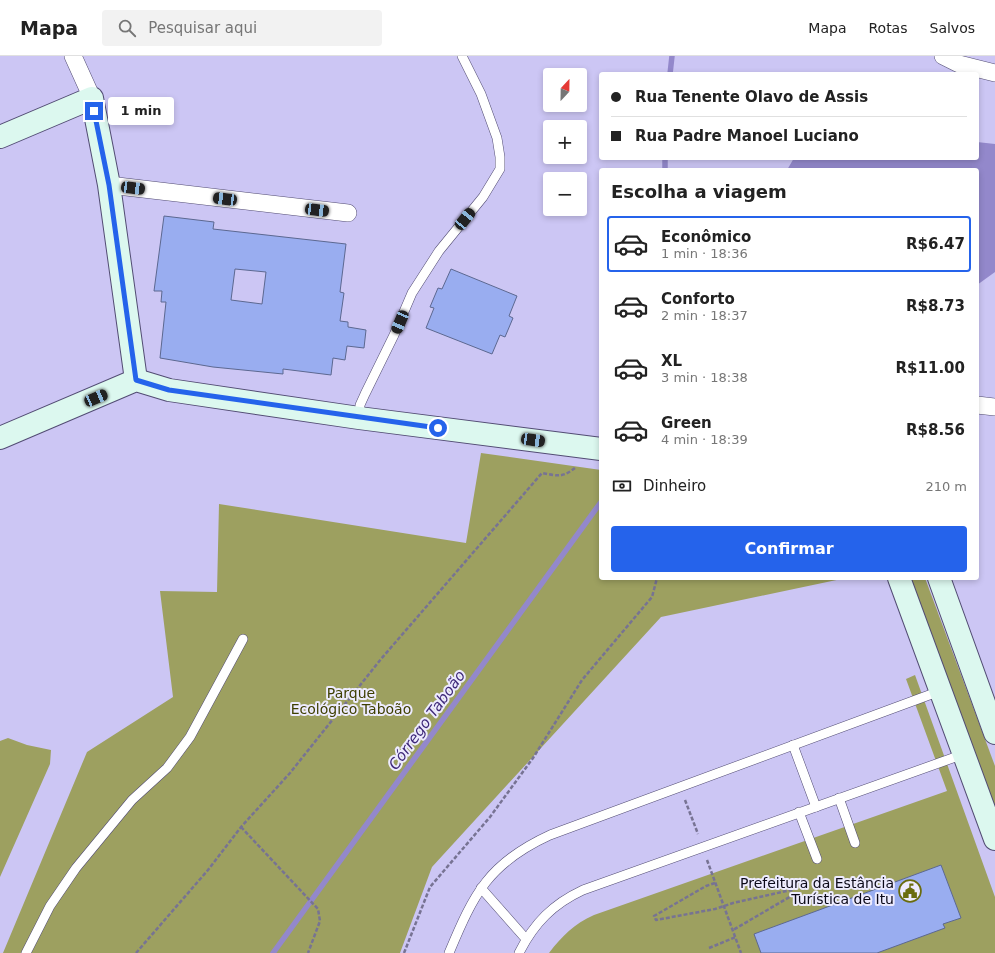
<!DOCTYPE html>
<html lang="pt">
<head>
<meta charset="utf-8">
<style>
	body { margin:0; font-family:"DejaVu Sans",sans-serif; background:#f2f2f2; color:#222; height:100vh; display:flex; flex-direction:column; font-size:15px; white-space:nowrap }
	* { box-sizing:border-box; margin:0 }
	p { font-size:13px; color:#767676 }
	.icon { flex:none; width:22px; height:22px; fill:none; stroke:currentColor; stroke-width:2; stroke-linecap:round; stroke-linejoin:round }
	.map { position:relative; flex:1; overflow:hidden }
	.details { position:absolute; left:599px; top:112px; width:380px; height:412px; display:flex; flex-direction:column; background:#fff; border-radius:4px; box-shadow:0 2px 6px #0003 }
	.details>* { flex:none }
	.banner { position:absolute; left:599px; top:16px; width:380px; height:88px; border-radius:4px; box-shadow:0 2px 6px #0003; display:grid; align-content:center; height:88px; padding:0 12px; background:#fff }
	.needle { width:26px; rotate:22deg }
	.tools { position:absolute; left:543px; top:12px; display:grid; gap:8px }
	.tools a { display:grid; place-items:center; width:44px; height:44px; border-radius:4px; background:#fff; box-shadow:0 2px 6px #0003; font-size:20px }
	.end { position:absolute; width:18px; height:18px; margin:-9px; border:5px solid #2563eb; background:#fff; box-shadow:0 0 0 2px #fff }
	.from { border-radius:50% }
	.bubble { position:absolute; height:28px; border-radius:4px; background:#fff; box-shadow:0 2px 6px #0003; font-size:13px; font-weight:600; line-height:28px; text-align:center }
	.car { position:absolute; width:12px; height:24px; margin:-12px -6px; border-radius:5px; box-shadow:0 0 3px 1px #0007; background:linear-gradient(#222 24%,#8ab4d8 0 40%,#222 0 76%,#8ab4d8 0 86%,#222 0) }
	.banner b { display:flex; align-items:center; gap:14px; height:38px; font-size:15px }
	.banner b+b { border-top:1px solid #e0e0e0 }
	.banner i { width:10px; height:10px; background:#222 }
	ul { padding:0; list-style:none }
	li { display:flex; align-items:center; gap:12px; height:56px; margin:0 8px 6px; padding:0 4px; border:2px solid transparent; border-radius:4px }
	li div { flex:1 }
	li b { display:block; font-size:15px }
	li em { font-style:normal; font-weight:600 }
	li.on { border-color:#2563eb }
	li>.icon { width:36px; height:36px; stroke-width:1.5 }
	h2 { padding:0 12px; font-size:18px; line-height:48px }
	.pay { display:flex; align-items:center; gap:10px; height:44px; padding:0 12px; font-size:15px }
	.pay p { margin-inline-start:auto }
	.action { display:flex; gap:8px; margin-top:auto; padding:8px 12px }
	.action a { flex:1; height:46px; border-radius:4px; background:#2563eb; color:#fff; font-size:16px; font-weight:600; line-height:46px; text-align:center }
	header { display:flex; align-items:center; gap:24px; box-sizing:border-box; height:56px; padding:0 20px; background:#fff; border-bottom:1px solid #e0e0e0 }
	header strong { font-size:19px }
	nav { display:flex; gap:22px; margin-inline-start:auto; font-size:14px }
	.search { width:280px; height:36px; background:#f2f2f2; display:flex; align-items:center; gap:10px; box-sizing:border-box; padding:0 14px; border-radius:4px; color:#767676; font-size:15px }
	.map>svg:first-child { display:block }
</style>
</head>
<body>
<header>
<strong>Mapa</strong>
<div class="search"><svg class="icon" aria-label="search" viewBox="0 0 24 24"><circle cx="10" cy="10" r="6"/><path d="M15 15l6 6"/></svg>Pesquisar aqui</div>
<nav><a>Mapa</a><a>Rotas</a><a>Salvos</a></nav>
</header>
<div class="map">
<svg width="995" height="897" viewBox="0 0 995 897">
	<rect width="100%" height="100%" fill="#ccc6f4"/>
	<g fill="#9da060">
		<path d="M481,397L601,414V522H846L661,561L432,811L400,897H3L87,696L173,641L160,535L217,536L219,448L466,487Z"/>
		<path d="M909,522H925L995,710V757Z"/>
		<path d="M915,619L995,841V897H549C562,880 574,868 594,859L947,735L906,623Z"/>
		<path d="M8,682L27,689L51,694L50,708L0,821V685Z"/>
	</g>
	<path fill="#9388cb" d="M977,86L995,88V216L977,229V114H787L794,102H977Z"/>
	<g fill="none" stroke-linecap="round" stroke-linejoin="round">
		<g stroke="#9388cb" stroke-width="5.5">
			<path d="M670,18L672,0"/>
			<path d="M665,114V102"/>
			<path d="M273,897L601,446"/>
		</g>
	</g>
	<g fill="#99adf0" stroke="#5c6890" fill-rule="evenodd">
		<path d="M164,160L214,166L213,173L346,188L340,236L344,237L340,265L348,266V271L366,274L364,292L347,290L345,304L333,302L331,319L283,313V318L213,311L160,302L166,246H161L162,235H154ZM235,213L266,216L262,248L231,244Z"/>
		<path d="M451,213L517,240L509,260L513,262L505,281L500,279L492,298L426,272L434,252L430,251L438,232L442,233Z"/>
		<path d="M941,809L961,862L943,868L945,872L877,897H761L754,878Z"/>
	</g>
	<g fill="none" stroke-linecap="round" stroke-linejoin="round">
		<g stroke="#524c73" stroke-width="10">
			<g id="lane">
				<path d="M359,362L360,349L365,338L394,279L412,237L439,195L483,141L500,113V101L497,82L481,38L462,0"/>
				<path d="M793,689L816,751"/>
				<path d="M839,742L855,787"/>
				<path d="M799,756L817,803"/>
				<path d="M481,832L526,883"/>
				<path d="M26,897L50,850L76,812L132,744L167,712L190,681L243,583"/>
				<path d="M449,897C474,837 489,807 550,779L940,635"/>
				<path d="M519,897C534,867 553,848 583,834L964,698"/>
			</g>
		</g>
		<g stroke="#524c73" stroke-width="18">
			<g id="street">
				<path d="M73,0L92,42"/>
				<path d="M943,0L959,8L995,17"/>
				<path d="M109,129L348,157"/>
				<path d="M977,349L995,351"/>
			</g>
		</g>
		<g stroke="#524c73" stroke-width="24">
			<g id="secondary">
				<path d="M0,81L92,42L109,129L136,324"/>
				<path d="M0,382L136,324L169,334L359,362L601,393"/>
				<path d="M899,522L995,783"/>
				<path d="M939,522L995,677"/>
			</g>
		</g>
		<g stroke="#777393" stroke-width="2.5" stroke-dasharray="4 2" stroke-linecap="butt">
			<path d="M685,744L698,778"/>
			<path d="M241,771L318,853L320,865L308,897"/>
			<path d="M707,804L741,897"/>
			<path d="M715,827L706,830L654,860L656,864L715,853L733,847L791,834L793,839L733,874"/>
			<path d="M709,892L736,881"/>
			<path d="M136,897L208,814L241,771L290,717L381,603L542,417C558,420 563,422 576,411"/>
			<path d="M404,897L430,831L490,761L533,702L582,624L652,541L657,522"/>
		</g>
		<use href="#lane" stroke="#fff" stroke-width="9"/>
		<use href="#street" stroke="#fff" stroke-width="17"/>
		<use href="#secondary" stroke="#dcf8ef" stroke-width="22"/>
	</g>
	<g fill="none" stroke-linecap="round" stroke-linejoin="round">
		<path stroke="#2563eb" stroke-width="5" d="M94,55L109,129L136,324L169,334L438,372"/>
	</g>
	<defs>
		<g id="civic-ring" transform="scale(1.15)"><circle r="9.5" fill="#edebfe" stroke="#6a6c0e" stroke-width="1.5"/><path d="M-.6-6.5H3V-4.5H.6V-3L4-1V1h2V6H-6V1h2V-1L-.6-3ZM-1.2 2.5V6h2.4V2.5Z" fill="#6a6c0e"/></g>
	</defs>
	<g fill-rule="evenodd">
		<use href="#civic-ring" x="910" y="835"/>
	</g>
	<g text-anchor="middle" stroke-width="4" stroke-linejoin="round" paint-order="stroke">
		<g font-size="14" fill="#3e3f01" stroke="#edebfe">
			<text x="351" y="642">Parque<tspan x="351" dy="16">Ecológico Taboão</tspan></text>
		</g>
		<g font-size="14" fill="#0b0918" stroke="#edebfe" text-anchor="end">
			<text x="894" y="832">Prefeitura da Estância<tspan x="894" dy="16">Turística de Itu</tspan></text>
		</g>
		<g font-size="15" font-style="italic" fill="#3e2878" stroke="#edebfe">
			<text transform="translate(427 664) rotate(-54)" y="5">Córrego Taboão</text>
		</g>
	</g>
</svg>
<div class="tools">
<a><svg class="needle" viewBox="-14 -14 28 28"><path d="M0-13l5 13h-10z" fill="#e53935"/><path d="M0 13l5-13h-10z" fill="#767676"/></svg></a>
<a>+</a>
<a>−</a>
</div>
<i class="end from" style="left:438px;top:372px"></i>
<i class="end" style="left:94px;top:55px"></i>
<div class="bubble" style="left:108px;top:41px;width:66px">1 min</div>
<i class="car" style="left:133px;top:132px;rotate:97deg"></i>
<i class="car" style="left:225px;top:143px;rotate:277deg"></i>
<i class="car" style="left:317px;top:154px;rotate:97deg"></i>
<i class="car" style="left:465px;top:163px;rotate:39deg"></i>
<i class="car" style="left:400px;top:266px;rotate:203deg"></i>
<i class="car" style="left:96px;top:342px;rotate:67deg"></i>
<i class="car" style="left:533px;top:384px;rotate:98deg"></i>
<div class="banner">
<b><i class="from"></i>Rua Tenente Olavo de Assis</b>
<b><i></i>Rua Padre Manoel Luciano</b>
</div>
<section class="details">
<h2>Escolha a viagem</h2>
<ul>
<li class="on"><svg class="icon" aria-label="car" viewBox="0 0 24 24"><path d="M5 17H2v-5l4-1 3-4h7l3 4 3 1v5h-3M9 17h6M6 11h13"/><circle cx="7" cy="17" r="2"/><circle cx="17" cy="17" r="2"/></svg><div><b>Econômico</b><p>1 min · 18:36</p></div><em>R$6.47</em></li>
<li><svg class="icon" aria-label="car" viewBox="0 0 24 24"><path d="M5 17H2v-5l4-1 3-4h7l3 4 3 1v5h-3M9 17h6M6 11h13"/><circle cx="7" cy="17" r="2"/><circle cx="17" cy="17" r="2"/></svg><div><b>Conforto</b><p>2 min · 18:37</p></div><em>R$8.73</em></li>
<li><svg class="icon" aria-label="car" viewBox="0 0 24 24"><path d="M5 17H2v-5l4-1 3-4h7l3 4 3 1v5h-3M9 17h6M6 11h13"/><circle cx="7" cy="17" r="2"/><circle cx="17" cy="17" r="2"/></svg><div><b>XL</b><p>3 min · 18:38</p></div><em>R$11.00</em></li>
<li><svg class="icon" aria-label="car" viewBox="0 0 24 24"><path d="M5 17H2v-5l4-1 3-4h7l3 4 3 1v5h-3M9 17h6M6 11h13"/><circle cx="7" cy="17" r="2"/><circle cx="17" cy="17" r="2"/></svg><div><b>Green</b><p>4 min · 18:39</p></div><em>R$8.56</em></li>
</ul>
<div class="pay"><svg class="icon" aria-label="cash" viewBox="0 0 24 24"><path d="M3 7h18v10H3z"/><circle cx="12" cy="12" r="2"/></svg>Dinheiro<p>210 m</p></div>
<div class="action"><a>Confirmar</a></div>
</section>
</div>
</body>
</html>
